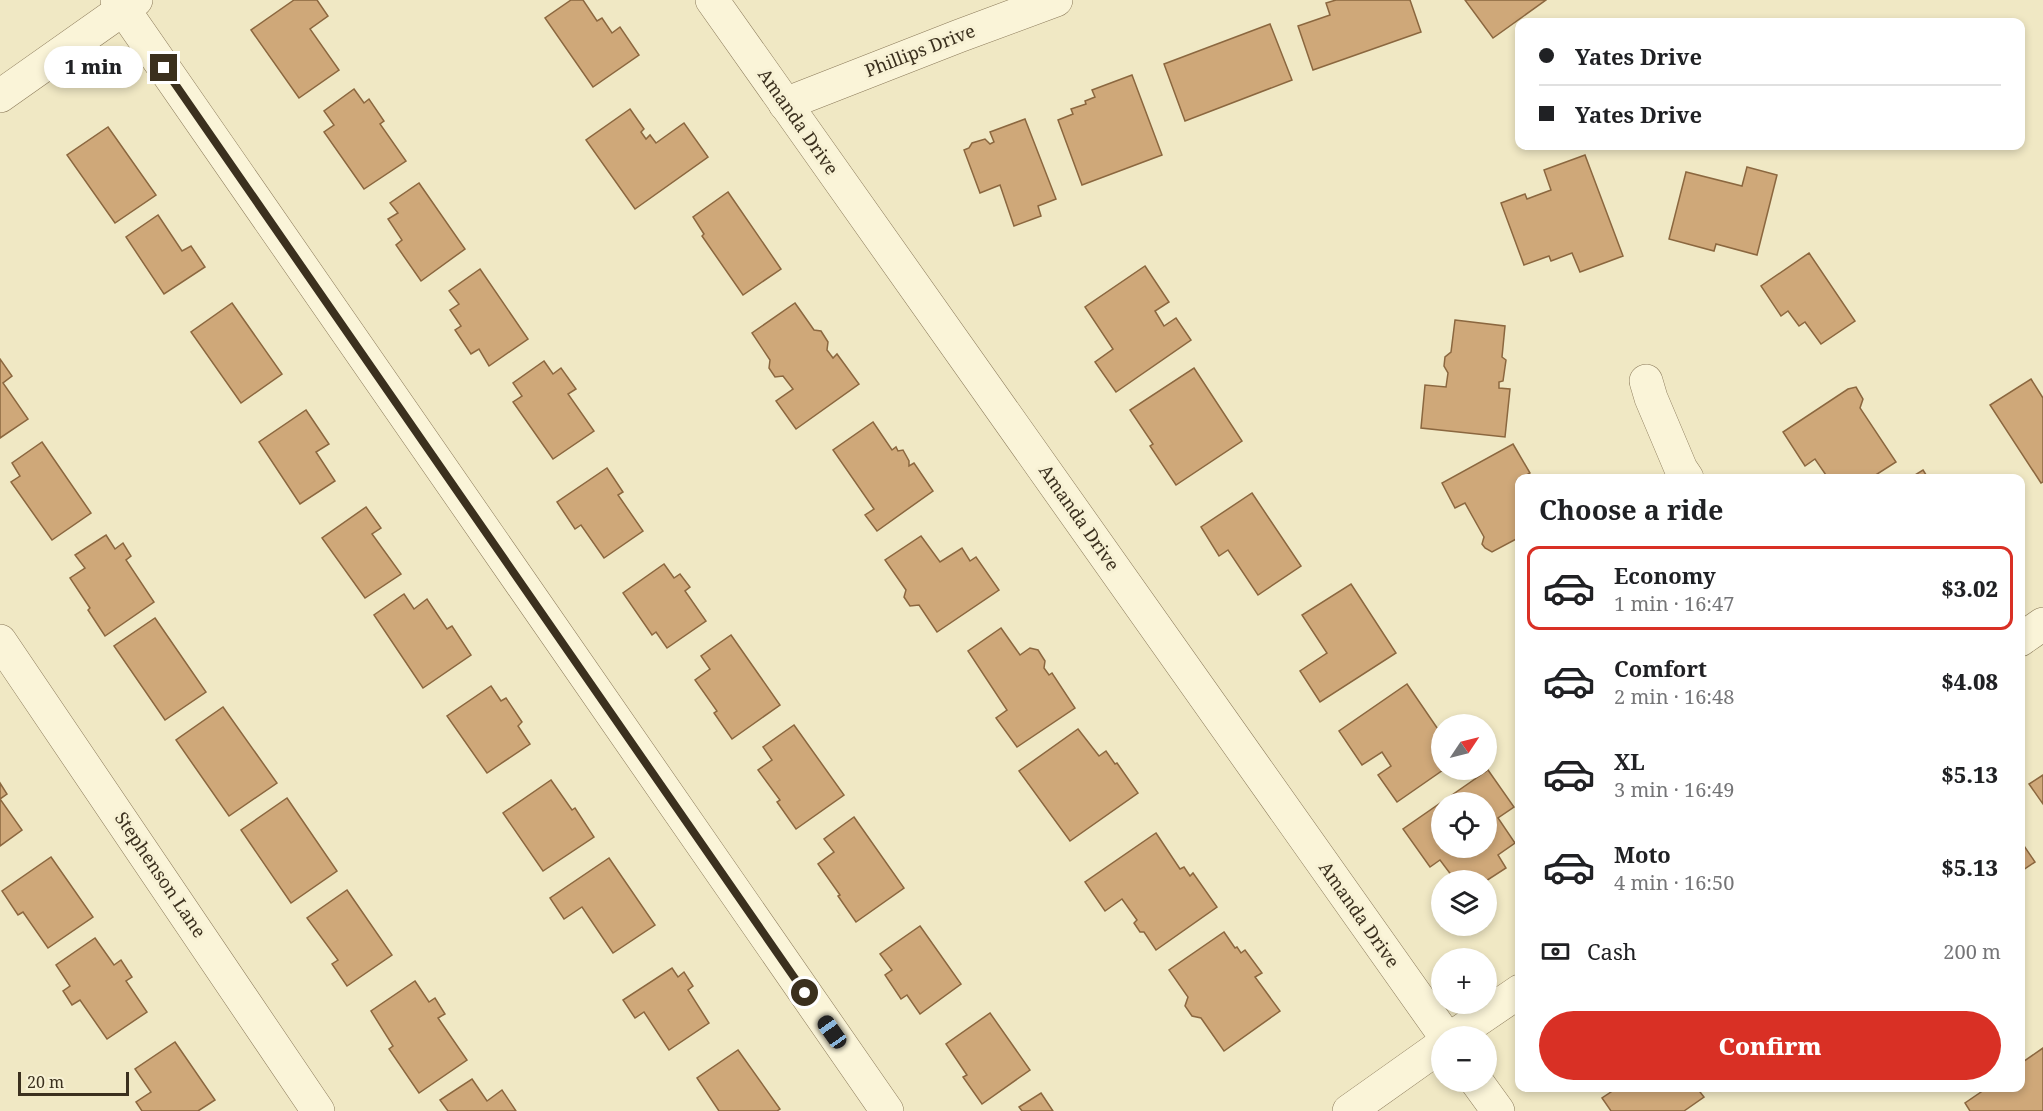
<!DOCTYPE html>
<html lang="en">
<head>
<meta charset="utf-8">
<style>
	body { margin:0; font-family:"Noto Serif",serif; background:#f6f6f6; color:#202124; height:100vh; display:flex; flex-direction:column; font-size:22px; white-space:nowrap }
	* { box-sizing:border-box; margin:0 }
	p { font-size:20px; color:#757577 }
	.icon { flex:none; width:33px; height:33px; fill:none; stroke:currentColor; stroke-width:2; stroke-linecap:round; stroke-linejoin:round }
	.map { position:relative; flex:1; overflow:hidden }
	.drawer { position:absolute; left:1515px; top:474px; width:510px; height:618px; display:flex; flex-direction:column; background:#fff; border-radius:12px; box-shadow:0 3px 9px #0003 }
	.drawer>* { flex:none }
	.top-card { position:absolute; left:1515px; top:18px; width:510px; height:132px; border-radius:12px; box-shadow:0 3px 9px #0003; display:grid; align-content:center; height:132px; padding:0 24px; background:#fff }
	.needle { width:39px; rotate:55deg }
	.controls { position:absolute; left:1431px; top:714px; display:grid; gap:12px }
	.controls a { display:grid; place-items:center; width:66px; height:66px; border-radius:50%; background:#fff; box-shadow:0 3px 9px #0003; font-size:30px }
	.scale { position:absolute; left:18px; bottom:15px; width:111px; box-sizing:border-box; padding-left:6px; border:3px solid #3b301e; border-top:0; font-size:16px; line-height:21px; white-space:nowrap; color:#3b301e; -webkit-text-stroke:4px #f7f1d4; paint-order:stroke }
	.end { position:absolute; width:27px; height:27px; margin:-14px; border:8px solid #3b301e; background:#fff; box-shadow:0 0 0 3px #fff }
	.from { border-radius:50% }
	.bubble { position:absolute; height:42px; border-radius:21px; background:#fff; box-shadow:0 3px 9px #0003; font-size:20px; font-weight:800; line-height:42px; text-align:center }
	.car { position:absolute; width:18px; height:36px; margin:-18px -9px; border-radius:8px; box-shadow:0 0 4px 2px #0007; background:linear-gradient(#222 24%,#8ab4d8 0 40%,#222 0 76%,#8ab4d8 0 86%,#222 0) }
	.top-card b { display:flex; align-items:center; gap:21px; height:57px; font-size:22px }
	.top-card b+b { border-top:2px solid #e0e0e0 }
	.top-card i { width:15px; height:15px; background:#202124 }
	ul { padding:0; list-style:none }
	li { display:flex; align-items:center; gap:18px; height:84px; margin:0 12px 9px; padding:0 12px; border:3px solid transparent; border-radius:12px }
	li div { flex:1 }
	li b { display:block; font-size:22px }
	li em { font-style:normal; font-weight:800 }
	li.selected { border-color:#d93025 }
	li>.icon { width:54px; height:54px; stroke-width:1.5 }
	h2 { padding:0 24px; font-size:27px; line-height:72px }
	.pay { display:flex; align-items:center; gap:15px; height:66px; padding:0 24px; font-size:22px }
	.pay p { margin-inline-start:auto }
	.button { display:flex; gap:12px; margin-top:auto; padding:12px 24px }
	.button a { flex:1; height:69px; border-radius:36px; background:#d93025; color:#fff; font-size:24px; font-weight:800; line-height:69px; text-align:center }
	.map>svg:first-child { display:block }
</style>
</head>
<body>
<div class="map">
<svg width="2043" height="1111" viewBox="0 0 2043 1111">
	<rect width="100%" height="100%" fill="#f0e8c4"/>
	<g fill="#cfa879" stroke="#8b673f" stroke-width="1.5" fill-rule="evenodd">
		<path d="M294,0H317L328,16L310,29L339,70L299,98L251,30Z"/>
		<path d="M571,0H583L597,21L602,18L612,33L620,27L639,55L593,87L545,18Z"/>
		<path d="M1336,0H1410L1421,32L1313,70L1298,26L1330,15L1326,3Z"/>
		<path d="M1465,0H1546L1493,38Z"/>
		<path d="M1270,24L1292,80L1185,121L1164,64Z"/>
		<path d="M1132,75L1162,155L1082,185L1058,120L1073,114L1071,109L1086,104L1085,101L1095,97L1092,90Z"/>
		<path d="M354,89L364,103L369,99L384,121L380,124L406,161L364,189L324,132L334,125L324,111Z"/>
		<path d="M630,109L644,129L641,132L646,139L650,135L656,143L684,123L708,157L635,209L586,140Z"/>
		<path d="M1025,119L1056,199L1038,206L1041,216L1014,226L1000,185L980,193L964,150L969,148L972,143L985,139L990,144L994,142L990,132Z"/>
		<path d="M108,127L156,195L115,223L67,155Z"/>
		<path d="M1585,155L1623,256L1580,272L1572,253L1551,261L1549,256L1524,265L1501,203L1525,194L1527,199L1551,190L1544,170Z"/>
		<path d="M1747,167L1777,175L1757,255L1716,244L1714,251L1669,239L1686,172L1742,186Z"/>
		<path d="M419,183L465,249L421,281L396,245L402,240L388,219L398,213L390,203Z"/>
		<path d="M728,192L781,269L743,295L702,236L704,234L693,217Z"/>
		<path d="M158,215L182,251L191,246L205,267L164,294L126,237Z"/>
		<path d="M1809,253L1855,321L1821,344L1805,322L1799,326L1788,311L1781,316L1761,286Z"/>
		<path d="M1145,266L1169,302L1155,311L1164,326L1176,318L1191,340L1116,392L1095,362L1113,349L1085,307Z"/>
		<path d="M480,269L528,339L489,366L479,349L471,354L455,330L461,326L450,310L459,304L449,291Z"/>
		<path d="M232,303L282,374L241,403L191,332Z"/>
		<path d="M795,303L814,330L821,331L828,342L827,350L833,358L837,354L859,384L796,429L776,401L793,389L783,376L775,377L769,368L770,360L752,333Z"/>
		<path d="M1455,320L1505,326L1502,357L1506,360L1503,381L1499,382V388L1510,389L1505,437L1421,428L1425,385L1446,387L1448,373L1444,366L1445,357L1451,352Z"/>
		<path d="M0,359L12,376L3,383L28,419L0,438Z"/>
		<path d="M544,361L553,374L561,368L576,389L568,394L594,431L553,459L513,402L522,396L513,383Z"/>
		<path d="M1194,368L1242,441L1176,485L1150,446L1153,444L1130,410Z"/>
		<path d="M2031,379L2043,398V482L2041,483L1990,405Z"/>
		<path d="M1856,387L1863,399L1860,408L1896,462L1871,478H1828L1815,459L1805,466L1783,432L1848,389Z"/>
		<path d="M306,410L329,444L316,452L335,481L300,504L259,442Z"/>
		<path d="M873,422L892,450L896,447L898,451L903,450L909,461V466L914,463L933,491L877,531L865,515L874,509L833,450Z"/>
		<path d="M42,442L91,513L52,540L11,482L20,476L12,463Z"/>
		<path d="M1513,444L1530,473L1517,480L1520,484V537L1492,552L1485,548L1482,544L1484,537L1465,503L1455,508L1442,483Z"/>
		<path d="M607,468L623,492L618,495L643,531L604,558L581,525L575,529L557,502Z"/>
		<path d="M1923,470L1928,478H1910Z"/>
		<path d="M1252,493L1301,566L1258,595L1228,550L1219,556L1201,527Z"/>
		<path d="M366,507L381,528L372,534L401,574L365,598L322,538Z"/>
		<path d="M106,535L115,549L123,543L131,556L126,560L154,602L105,636L88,610L90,608L70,578L85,568L75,555Z"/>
		<path d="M921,536L940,562L962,548L970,561L976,557L999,590L937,632L919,605L910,606L904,597L906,590L885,560Z"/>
		<path d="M664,564L674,578L680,574L690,587L685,591L706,621L667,648L656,632L652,635L623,593Z"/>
		<path d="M1351,584L1396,653L1320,702L1300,671L1327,653L1302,615Z"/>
		<path d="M404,594L414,609L427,599L447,629L452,626L471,655L423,688L374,615Z"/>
		<path d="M155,618L206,692L165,720L114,646Z"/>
		<path d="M1001,628L1020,655L1030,648L1038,650L1045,661L1044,668L1049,675L1052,673L1075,708L1017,747L996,718L1007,710L968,651Z"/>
		<path d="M731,635L780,705L732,739L714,713L717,711L695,680L710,669L701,656Z"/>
		<path d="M1407,684L1442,735V770H1443L1397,802L1378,775L1391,766L1382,752L1362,765L1339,731Z"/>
		<path d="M491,686L501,701L506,698L522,722L518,726L530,744L487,773L447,716Z"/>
		<path d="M223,707L277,783L229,816L176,740Z"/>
		<path d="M794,725L844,795L796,829L777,802L780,800L758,770L772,760L763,747Z"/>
		<path d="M1078,729L1099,756L1106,751L1115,764L1117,763L1138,793L1070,841L1019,771Z"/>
		<path d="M1488,770L1514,807L1498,818L1515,843L1498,855L1506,868L1486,881L1455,880L1440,860L1430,867L1403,829ZM1442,802H1486V848H1442Z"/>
		<path d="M2043,775V804L2029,784Z"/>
		<path d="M551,780L572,810L575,808L594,837L543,871L503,813Z"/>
		<path d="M0,783L7,794L0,799Z"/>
		<path d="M287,798L337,871L291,903L241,830Z"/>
		<path d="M0,799L22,830L0,846Z"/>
		<path d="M854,817L904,888L856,922L838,896L840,895L818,864L834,852L824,839Z"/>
		<path d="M1156,833L1180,869L1184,867L1190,876L1193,873L1217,907L1156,950L1144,932H1140L1134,923L1137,920L1122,899L1105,911L1085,882Z"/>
		<path d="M2020,840L2035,862L2020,872Z"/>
		<path d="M51,857L93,917L48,948L23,912L18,915L2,891Z"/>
		<path d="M609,858L655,925L613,953L582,907L564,919L550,898Z"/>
		<path d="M347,890L392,955L347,986L332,964L338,960L307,918Z"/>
		<path d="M920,926L961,984L920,1014L907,995L901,999L885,975L892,970L880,954Z"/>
		<path d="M1224,932L1235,948L1237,947L1241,953L1245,950L1262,973L1255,977L1280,1011L1224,1051L1201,1018L1192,1016L1185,1006L1188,997L1169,970Z"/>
		<path d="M95,938L114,965L121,960L132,977L126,981L147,1012L107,1039L80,1000L72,1005L63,991L70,986L56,965Z"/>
		<path d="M672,968L678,977L684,972L693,986L688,990L709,1023L669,1050L644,1012L635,1018L623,1000Z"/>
		<path d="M415,981L429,1002L435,998L445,1014L438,1018L467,1060L419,1093L389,1049L393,1046L371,1011Z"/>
		<path d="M990,1013L1030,1070L982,1104L963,1077L967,1075L946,1044Z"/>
		<path d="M175,1042L215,1100L198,1111H142L136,1102L151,1092L135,1069Z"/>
		<path d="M2043,1048V1111H1970L1965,1103L1987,1088H2020V1064Z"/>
		<path d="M738,1050L780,1109L777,1111H719L697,1078Z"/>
		<path d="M472,1079L487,1101L502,1090L516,1111H448L440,1100Z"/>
		<path d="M1617,1088H1697L1704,1097L1684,1111H1611L1602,1098Z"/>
		<path d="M1041,1093L1053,1111H1022L1019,1107Z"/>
	</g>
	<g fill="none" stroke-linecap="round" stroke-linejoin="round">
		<g stroke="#8b7a5a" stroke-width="34">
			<g id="minor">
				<path d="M117,0L887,1111"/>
				<path d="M712,0L1445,1036"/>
				<path d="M0,96L136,0"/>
				<path d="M785,104L959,36L1056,0"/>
				<path d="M1646,381L1651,398L1681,469L1687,478"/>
				<path d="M0,641L318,1111"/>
				<path d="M1477,1082L1498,1111"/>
			</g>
		</g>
		<g stroke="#8b7a5a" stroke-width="34">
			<g id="tertiary">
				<path d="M2020,640L2043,624"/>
				<path d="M1454,1036L1520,991"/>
				<path d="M1349,1111L1442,1045"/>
			</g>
		</g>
		<use href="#minor" stroke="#faf4d8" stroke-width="33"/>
		<use href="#tertiary" stroke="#faf4d8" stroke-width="33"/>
	</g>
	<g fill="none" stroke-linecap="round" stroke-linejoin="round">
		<path stroke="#3b301e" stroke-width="8" d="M164,68L805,993"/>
	</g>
	<g text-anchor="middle" stroke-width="6" stroke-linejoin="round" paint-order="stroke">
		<g font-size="18" fill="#3b301e" stroke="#f7f1d4">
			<text transform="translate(920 51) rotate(-21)" y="6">Phillips Drive</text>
			<text transform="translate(798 122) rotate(55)" y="6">Amanda Drive</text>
			<text transform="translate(1079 518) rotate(55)" y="6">Amanda Drive</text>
			<text transform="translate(160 875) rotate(56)" y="6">Stephenson Lane</text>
			<text transform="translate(1359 915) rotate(55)" y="6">Amanda Drive</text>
		</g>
	</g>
</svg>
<div class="controls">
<a><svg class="needle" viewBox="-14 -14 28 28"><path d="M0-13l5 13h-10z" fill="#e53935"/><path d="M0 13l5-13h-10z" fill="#757577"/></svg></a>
<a><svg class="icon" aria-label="locate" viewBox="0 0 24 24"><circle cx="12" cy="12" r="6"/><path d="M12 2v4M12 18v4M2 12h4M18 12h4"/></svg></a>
<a><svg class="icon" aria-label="layers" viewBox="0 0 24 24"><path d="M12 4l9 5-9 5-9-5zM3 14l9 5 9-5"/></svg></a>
<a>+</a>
<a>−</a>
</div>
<div class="scale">20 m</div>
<i class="end from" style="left:805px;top:993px"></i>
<i class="end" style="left:164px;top:68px"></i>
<div class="bubble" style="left:44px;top:46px;width:99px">1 min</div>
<i class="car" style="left:832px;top:1032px;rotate:325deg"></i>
<div class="top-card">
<b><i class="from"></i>Yates Drive</b>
<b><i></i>Yates Drive</b>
</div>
<section class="drawer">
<h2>Choose a ride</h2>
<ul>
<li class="selected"><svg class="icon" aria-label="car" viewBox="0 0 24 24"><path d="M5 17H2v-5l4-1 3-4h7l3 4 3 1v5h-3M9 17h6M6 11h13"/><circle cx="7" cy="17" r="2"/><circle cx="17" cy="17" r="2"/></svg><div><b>Economy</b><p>1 min · 16:47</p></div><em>$3.02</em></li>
<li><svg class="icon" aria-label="car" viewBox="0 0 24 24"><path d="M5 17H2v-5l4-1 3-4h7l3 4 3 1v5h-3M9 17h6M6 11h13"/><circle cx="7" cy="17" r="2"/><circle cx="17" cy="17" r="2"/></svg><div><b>Comfort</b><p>2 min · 16:48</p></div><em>$4.08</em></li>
<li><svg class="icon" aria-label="car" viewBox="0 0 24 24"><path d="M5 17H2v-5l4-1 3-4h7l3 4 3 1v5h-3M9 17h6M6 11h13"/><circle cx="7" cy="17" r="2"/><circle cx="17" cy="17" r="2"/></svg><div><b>XL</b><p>3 min · 16:49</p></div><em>$5.13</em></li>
<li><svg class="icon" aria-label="car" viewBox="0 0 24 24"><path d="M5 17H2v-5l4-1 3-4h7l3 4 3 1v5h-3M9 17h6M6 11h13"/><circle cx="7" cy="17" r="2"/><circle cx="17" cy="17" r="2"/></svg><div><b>Moto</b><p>4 min · 16:50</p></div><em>$5.13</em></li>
</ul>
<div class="pay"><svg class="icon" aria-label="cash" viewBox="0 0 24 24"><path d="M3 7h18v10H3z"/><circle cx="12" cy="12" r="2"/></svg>Cash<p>200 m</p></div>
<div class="button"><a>Confirm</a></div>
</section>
</div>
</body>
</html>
